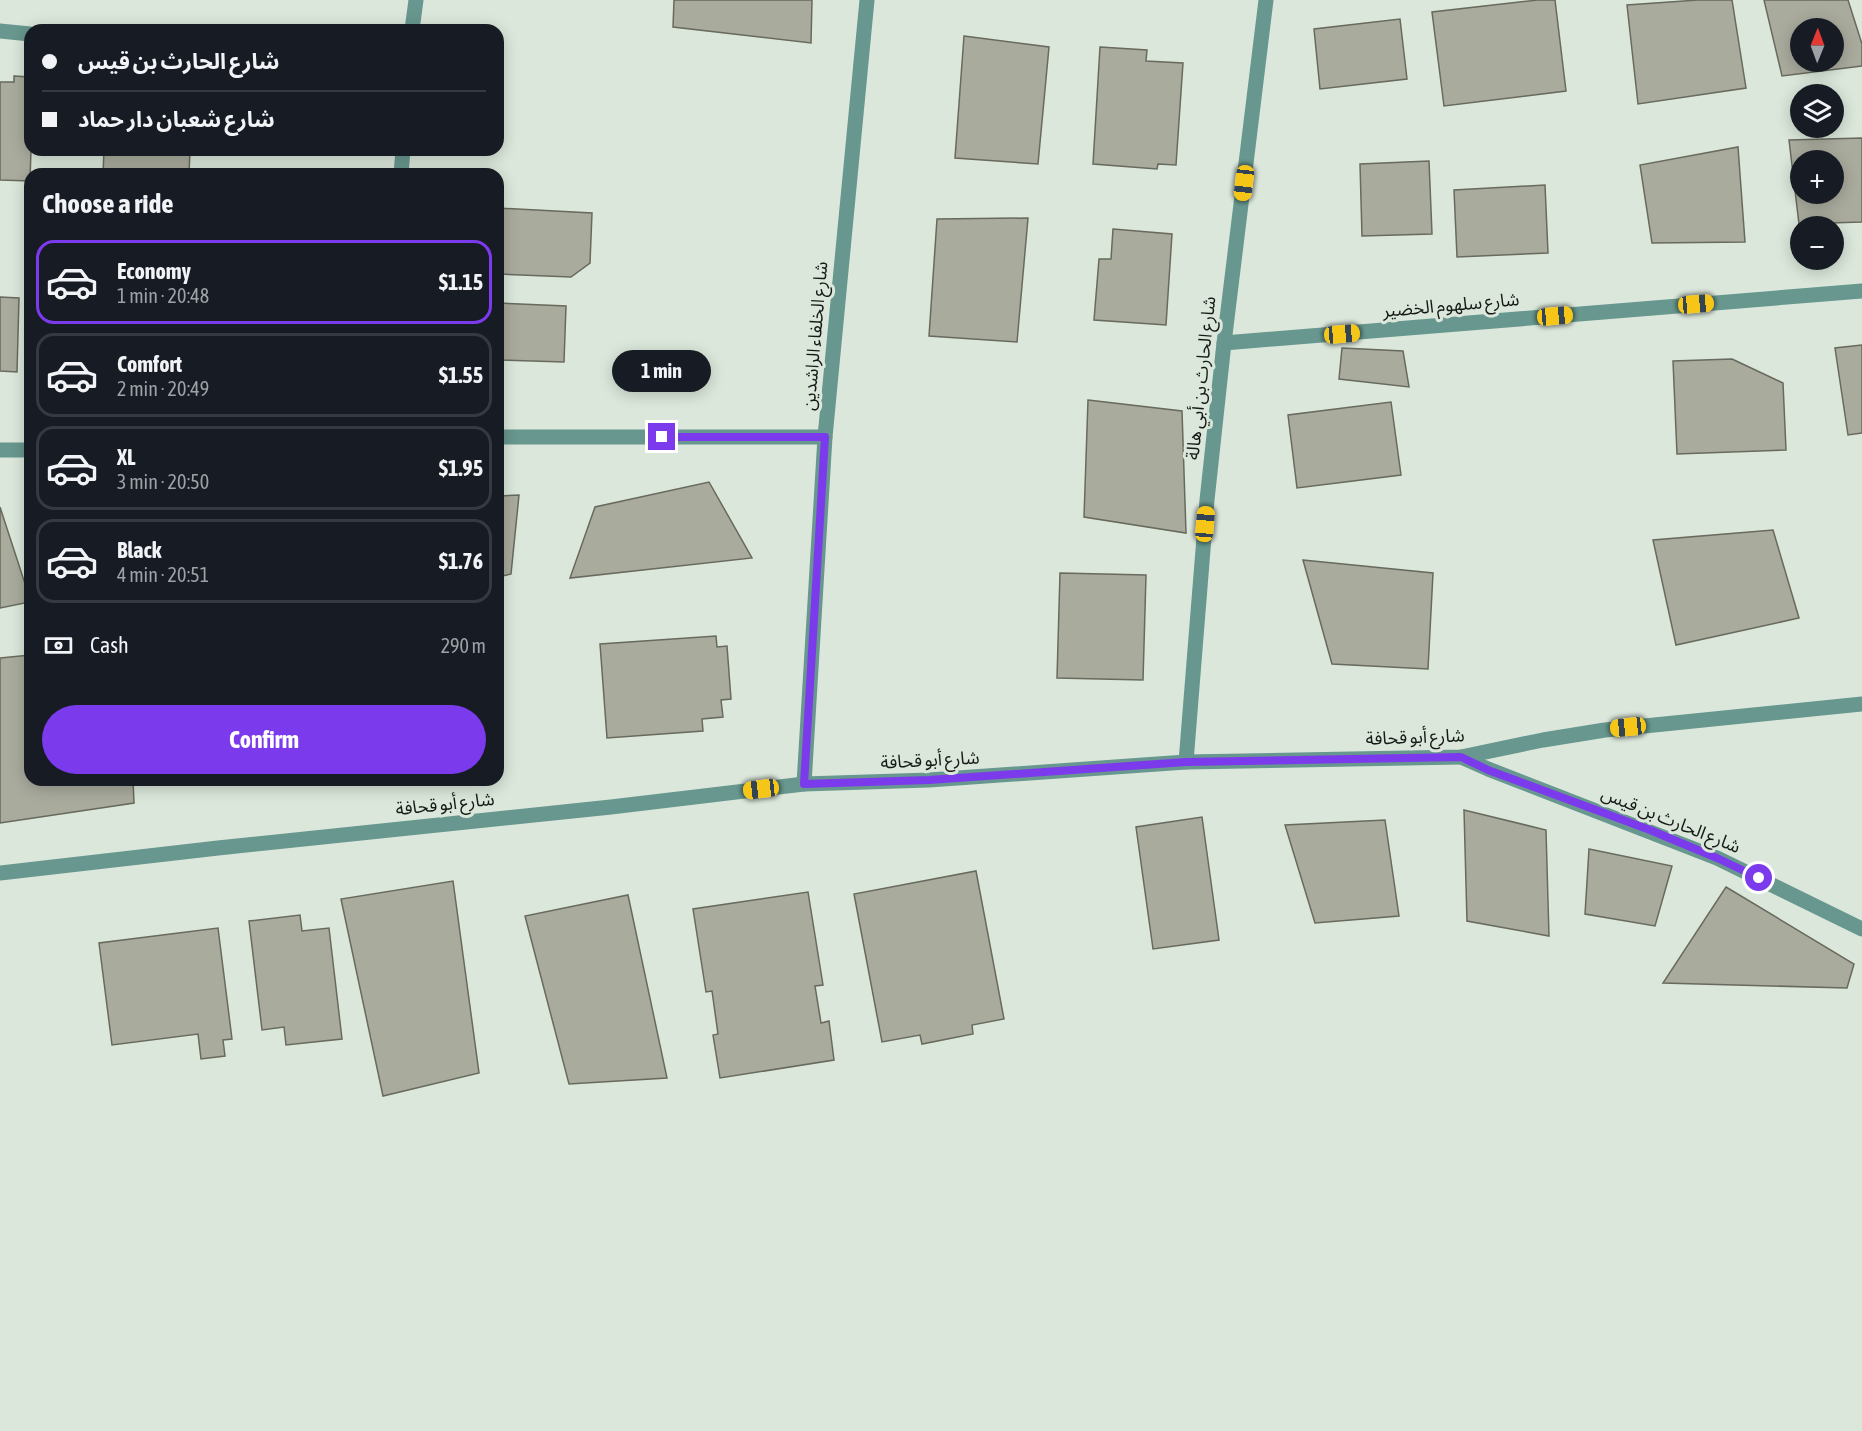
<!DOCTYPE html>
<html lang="en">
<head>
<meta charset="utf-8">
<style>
	body { margin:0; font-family:"Asap Condensed","Noto Sans Arabic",sans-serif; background:#20242c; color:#f1f3f6; height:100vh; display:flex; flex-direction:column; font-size:22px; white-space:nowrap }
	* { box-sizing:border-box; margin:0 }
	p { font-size:20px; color:#9ea1a6 }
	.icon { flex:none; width:33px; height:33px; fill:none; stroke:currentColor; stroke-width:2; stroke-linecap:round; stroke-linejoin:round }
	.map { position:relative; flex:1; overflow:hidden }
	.side { position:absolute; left:24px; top:168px; width:480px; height:618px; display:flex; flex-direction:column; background:#171b24; border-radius:18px; box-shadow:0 3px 15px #0003 }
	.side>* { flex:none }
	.hud { position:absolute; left:24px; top:24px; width:480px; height:132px; border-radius:18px; box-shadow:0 3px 15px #0003; display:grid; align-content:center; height:132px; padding:0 18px; background:#171b24 }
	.needle { width:39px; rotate:1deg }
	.buttons { position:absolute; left:1790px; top:18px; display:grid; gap:12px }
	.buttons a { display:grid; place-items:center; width:54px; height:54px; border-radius:50%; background:#171b24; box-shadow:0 3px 15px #0003; font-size:30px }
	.end { position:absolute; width:27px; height:27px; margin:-14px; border:8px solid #7c3aed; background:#fff; box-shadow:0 0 0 3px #fff }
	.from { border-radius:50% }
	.bubble { position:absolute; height:42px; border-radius:21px; background:#171b24; box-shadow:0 3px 15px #0003; font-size:20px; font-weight:700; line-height:42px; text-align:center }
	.car { position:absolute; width:18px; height:36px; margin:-18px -9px; border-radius:8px; box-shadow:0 0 4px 2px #0007; background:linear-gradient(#f5c518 24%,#345 0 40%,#f5c518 0 76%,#345 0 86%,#f5c518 0) }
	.hud b { display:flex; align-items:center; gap:21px; height:57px; font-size:22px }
	.hud b+b { border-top:2px solid #363941 }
	.hud i { width:15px; height:15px; background:#f1f3f6 }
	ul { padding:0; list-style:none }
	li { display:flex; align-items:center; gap:18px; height:84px; margin:0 12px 9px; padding:0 6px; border:3px solid #363941; border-radius:18px }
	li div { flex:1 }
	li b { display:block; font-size:22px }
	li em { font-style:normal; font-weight:700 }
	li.current { border-color:#7c3aed }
	li>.icon { width:54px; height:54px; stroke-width:1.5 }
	h2 { padding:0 18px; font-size:27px; line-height:72px }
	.pay { display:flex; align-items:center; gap:15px; height:66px; padding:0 18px; font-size:22px }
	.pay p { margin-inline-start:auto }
	.cta { display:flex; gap:12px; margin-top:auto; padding:12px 18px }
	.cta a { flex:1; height:69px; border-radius:36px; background:#7c3aed; color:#fff; font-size:24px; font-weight:700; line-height:69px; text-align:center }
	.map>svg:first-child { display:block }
</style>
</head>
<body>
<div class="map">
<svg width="1862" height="1431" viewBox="0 0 1862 1431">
	<rect width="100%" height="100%" fill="#dbe7db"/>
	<g fill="#a9ab9d" stroke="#686a5d" stroke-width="1.5" fill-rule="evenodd">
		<path d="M674,0H812L811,43L673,27Z"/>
		<path d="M1538,0H1555L1566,91L1444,106L1432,12Z"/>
		<path d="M1698,0H1732L1746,88L1638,104L1627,5Z"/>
		<path d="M1764,0H1848L1862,44V66L1782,76ZM1800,28H1833V62H1800Z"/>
		<path d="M1400,19L1407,79L1320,89L1314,29Z"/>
		<path d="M964,36L1049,47L1038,164L955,158Z"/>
		<path d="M1100,47L1147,50L1146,61L1183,63L1176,165L1158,164L1157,169L1093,164Z"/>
		<path d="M14,76L30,77L31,150L30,181L0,180V82H14Z"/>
		<path d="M1862,138V222L1799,224L1789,140ZM1800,160H1833V194H1800Z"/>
		<path d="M1738,147L1745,242L1652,243L1640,165Z"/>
		<path d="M104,150H190L189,174H103Z"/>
		<path d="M1429,161L1432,234L1362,236L1360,164Z"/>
		<path d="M1545,185L1548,253L1457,257L1454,190Z"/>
		<path d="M498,208L592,213L590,263L571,277L498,274Z"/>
		<path d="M1028,218L1017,342L929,336L937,219Z"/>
		<path d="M1113,229L1172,234L1166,325L1094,320L1099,259H1111Z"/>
		<path d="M0,297L19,298L17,372L0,371Z"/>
		<path d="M498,303L566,306L564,362L498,360Z"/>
		<path d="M1862,345V433L1848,435L1835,348Z"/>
		<path d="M1342,348L1403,351L1409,387L1339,379Z"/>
		<path d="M1732,359L1783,383L1786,450L1677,454L1673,361Z"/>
		<path d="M1088,400L1182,411L1186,533L1084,517Z"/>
		<path d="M1391,402L1401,475L1297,488L1288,415Z"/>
		<path d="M709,482L752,558L570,578L595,507Z"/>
		<path d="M519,495L511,574L498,577V496Z"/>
		<path d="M0,507L30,599V602L0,608Z"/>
		<path d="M1773,530L1799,618L1676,645L1653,540Z"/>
		<path d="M1303,560L1433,573L1428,669L1332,664Z"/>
		<path d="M1060,573L1146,575L1143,680L1057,678Z"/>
		<path d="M716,636L717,647L727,646L731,699L721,700L723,717L702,719L703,731L607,738L600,644Z"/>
		<path d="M30,655V780H133L134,803L0,823V658Z"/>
		<path d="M1464,810L1546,830L1549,936L1467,921Z"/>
		<path d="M1202,817L1219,940L1153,949L1136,827Z"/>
		<path d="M1385,820L1399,916L1315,923L1285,825Z"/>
		<path d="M1589,849L1672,866L1655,926L1585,914Z"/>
		<path d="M976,871L1004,1019L972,1025L973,1034L922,1044L920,1035L882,1042L854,894Z"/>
		<path d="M453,881L479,1073L383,1096L341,899Z"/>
		<path d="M1726,887L1854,964L1847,988L1663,983Z"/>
		<path d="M808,892L823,985L815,986L821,1023L829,1021L834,1060L720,1078L713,1035L718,1034L712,991L706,992L693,909Z"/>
		<path d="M628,895L667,1078L569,1084L525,916Z"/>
		<path d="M300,915L302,931L329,928L342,1039L286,1045L284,1027L262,1030L249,921Z"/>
		<path d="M218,928L232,1039L223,1040L225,1056L201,1059L198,1034L112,1045L99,943Z"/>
	</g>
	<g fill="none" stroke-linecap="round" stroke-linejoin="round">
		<g stroke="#67978e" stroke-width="15">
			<path d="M412,30L416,0"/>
			<path d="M0,31L30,34"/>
			<path d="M401,174L403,150"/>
			<path d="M1224,343L1862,291"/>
			<path d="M498,437H825"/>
			<path d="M0,450H30"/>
			<path d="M1461,757L1488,769L1717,858L1862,929"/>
			<path d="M1186,762L1207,500L1224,343L1266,0"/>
			<path d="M804,784L825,437L867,0"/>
			<path d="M0,873L218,848L611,807L804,784L929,780L1186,762L1461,757L1543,740L1605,730L1862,704"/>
		</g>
	</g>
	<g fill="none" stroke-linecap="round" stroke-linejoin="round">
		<path stroke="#7c3aed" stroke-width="8" d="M662,437H825L804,784L929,780L1186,762L1461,757L1488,770L1650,830L1717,858L1759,878"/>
	</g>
	<g text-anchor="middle" stroke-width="6" stroke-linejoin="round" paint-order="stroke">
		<g font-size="18" fill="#161a16" stroke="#dbe7db">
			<text transform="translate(1451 305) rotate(-5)" y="6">شارع سلهوم الخضير</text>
			<text transform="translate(815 336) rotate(-85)" y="6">شارع الخلفاء الراشدين</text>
			<text transform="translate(1201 378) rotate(-84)" y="6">شارع الحارث بن أبي هالة</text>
			<text transform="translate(1415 737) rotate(-2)" y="6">شارع أبو قحافة</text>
			<text transform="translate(930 760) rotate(-3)" y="6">شارع أبو قحافة</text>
			<text transform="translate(445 804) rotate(-6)" y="6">شارع أبو قحافة</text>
			<text transform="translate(1671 820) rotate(22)" y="6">شارع الحارث بن قيس</text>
		</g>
	</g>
</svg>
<div class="buttons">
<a><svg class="needle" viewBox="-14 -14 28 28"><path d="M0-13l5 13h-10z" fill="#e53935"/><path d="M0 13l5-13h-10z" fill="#9ea1a6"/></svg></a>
<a><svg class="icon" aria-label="layers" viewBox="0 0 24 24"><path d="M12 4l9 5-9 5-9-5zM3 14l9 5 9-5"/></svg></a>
<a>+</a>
<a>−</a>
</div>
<i class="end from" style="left:1759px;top:878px"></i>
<i class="end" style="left:662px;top:437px"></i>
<div class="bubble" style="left:612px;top:350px;width:99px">1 min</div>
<i class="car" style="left:1244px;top:183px;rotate:187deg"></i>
<i class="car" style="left:1696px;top:304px;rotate:85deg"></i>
<i class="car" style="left:1555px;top:316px;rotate:85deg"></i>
<i class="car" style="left:1342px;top:334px;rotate:85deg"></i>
<i class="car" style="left:1205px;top:524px;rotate:5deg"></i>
<i class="car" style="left:1628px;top:727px;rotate:264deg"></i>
<i class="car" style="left:761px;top:789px;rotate:263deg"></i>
<div class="hud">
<b><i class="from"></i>شارع الحارث بن قيس</b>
<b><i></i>شارع شعبان دار حماد</b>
</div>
<section class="side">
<h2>Choose a ride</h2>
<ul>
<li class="current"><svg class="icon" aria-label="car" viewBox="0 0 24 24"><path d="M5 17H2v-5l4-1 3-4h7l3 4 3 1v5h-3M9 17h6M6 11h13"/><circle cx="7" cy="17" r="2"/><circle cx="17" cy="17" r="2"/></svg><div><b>Economy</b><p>1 min · 20:48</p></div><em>$1.15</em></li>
<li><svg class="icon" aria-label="car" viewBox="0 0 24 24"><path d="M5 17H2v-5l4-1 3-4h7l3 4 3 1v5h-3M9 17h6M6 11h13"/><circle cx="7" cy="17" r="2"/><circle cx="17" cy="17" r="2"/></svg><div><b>Comfort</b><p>2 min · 20:49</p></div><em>$1.55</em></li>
<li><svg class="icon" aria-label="car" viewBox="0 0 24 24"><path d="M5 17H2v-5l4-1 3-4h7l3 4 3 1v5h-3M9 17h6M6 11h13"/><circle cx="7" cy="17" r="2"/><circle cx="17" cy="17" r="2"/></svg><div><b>XL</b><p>3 min · 20:50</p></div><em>$1.95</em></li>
<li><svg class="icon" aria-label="car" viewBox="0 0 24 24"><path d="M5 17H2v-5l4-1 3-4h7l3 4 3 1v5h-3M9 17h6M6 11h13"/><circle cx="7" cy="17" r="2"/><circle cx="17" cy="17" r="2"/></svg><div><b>Black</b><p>4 min · 20:51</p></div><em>$1.76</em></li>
</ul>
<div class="pay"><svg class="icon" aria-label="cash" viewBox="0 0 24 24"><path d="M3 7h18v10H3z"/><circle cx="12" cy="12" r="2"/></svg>Cash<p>290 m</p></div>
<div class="cta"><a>Confirm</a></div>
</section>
</div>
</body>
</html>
